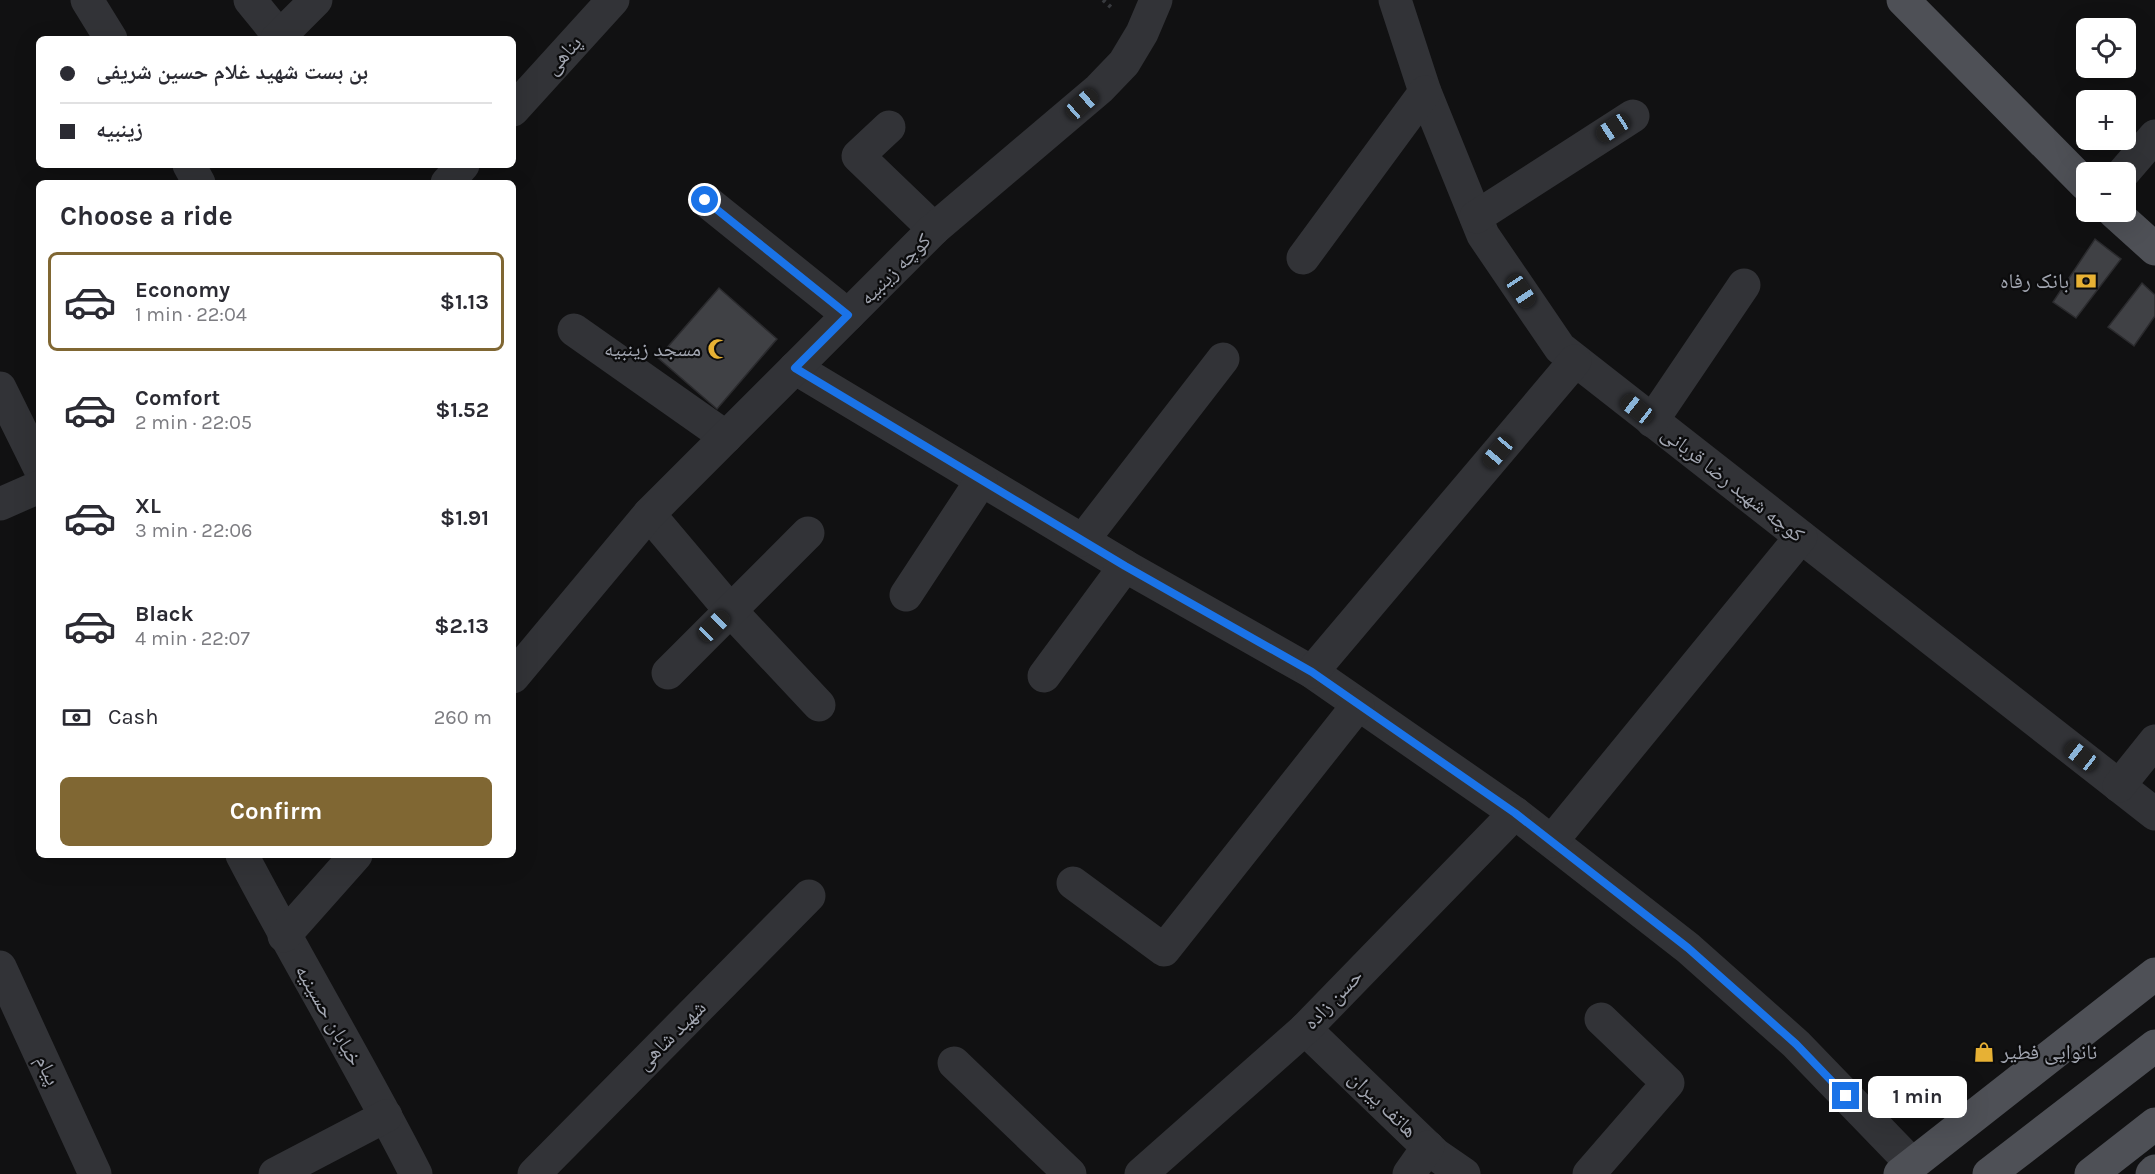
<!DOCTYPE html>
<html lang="en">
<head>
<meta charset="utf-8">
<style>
	body { margin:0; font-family:Karla,"Noto Naskh Arabic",sans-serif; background:#f7f7f7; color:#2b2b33; height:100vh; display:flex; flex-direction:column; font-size:22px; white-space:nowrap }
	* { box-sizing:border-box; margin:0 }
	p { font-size:20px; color:#7c7c81 }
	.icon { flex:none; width:33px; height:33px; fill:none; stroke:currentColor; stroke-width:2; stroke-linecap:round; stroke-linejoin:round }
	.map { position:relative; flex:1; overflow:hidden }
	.panel { position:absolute; left:36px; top:180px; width:480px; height:678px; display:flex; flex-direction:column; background:#fff; border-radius:9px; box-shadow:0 6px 24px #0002 }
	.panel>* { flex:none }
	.hud { position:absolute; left:36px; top:36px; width:480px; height:132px; border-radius:9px; box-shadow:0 6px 24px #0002; display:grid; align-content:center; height:132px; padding:0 24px; background:#fff }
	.buttons { position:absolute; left:2076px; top:18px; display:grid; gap:12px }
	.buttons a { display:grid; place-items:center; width:60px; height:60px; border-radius:9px; background:#fff; box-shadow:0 6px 24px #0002; font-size:30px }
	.end { position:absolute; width:27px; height:27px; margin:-14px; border:8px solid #1a73e8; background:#fff; box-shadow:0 0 0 3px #fff }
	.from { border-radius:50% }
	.bubble { position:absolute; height:42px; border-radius:9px; background:#fff; box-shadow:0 6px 24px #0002; font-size:20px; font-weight:700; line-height:42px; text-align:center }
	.car { position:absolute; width:18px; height:36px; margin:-18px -9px; border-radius:8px; box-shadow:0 0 4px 2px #0007; background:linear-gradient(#222 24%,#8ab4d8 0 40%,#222 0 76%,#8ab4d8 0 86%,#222 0) }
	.hud b { display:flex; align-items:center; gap:21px; height:57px; font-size:22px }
	.hud b+b { border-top:2px solid #e1e1e2 }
	.hud i { width:15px; height:15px; background:#2b2b33 }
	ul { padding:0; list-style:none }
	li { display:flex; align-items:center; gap:18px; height:99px; margin:0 12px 9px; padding:0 12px; border:3px solid transparent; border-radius:9px }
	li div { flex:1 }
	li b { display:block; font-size:22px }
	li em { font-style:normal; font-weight:700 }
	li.active { border-color:#806733 }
	li>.icon { width:54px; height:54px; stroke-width:1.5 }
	h2 { padding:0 24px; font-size:27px; line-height:72px }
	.pay { display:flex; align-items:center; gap:15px; height:66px; padding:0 24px; font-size:22px }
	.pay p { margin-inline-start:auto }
	.primary-button { display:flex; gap:12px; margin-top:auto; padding:12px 24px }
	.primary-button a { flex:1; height:69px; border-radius:9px; background:#806733; color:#fff; font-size:24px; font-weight:700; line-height:69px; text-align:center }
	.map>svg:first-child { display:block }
</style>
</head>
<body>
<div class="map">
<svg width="2155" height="1174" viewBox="0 0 2155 1174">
	<rect width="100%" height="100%" fill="#111112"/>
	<g fill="#404145" stroke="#2b2b2e" stroke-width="1.5">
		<path d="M2095,239L2121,259L2076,318L2053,302Z"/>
		<path d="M2142,283L2155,295V316L2134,346L2108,327Z"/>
		<path d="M719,288L777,339L717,409L658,358Z"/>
	</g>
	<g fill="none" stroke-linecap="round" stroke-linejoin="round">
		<path stroke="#383a3e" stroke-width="4" stroke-dasharray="3 4.5" stroke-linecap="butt" d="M1103,0L1114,10"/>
		<g stroke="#323337" stroke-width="33">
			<path d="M87,0L111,39"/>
			<path d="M250,0L280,37"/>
			<path d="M1395,0L1425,92L1483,235L1560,348L2155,814"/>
			<path d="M277,39L316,0"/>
			<path d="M513,110L613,0"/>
			<path d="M889,127L858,156L934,229"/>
			<path d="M189,165L199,183"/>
			<path d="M2124,172L2155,136"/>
			<path d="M447,183L463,165"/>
			<path d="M705,200L848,315"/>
			<path d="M1476,217L1633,116"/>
			<path d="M1303,258L1425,92"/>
			<path d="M574,330L726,437"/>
			<path d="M795,368L1125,566L1312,672L1515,813L1688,948L1796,1044L1912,1164"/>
			<path d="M0,388L39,467"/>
			<path d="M1652,421L1744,285"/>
			<path d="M0,504L39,487"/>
			<path d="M649,514L730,610L819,705"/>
			<path d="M1083,540L1223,359"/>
			<path d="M906,595L981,481"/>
			<path d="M1312,672L1575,361"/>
			<path d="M668,673L808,533"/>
			<path d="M1044,676L1125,566"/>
			<path d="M513,677L649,514L934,229L1099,89L1124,63L1142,33L1156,0"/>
			<path d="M2119,786L2155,741"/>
			<path d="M1552,841L1801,537"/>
			<path d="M242,855C298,962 361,1066 416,1174"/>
			<path d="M1073,883L1164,950L1358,705"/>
			<path d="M284,936L356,855"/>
			<path d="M0,967L95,1174"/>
			<path d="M1305,1029L1435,1154L1464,1174"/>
			<path d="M954,1063L1070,1174"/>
			<path d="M275,1174L386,1116"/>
			<path d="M534,1174L809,896"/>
			<path d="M1141,1174L1305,1029L1515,813"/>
			<path d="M1409,1174L1428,1147"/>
			<path d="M1589,1174L1668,1083L1601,1019"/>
		</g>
		<g stroke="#4e5056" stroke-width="33">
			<path d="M1903,0L2086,185"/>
			<path d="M2114,212L2155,249"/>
			<path d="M1900,1174L2155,974"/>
			<path d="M1989,1174L2155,1046"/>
			<path d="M2091,1174L2155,1124"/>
			<path d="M2152,1174L2155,1171"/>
		</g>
	</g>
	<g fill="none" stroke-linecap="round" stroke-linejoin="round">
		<path stroke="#1a73e8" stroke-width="8" d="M705,200L848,315L795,368L1125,566L1312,672L1515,813L1688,948L1796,1044L1846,1096"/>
	</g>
	<defs>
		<g id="bank-bare" transform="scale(1.62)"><path d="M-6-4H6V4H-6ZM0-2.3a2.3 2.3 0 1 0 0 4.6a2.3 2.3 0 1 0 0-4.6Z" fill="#e7b134" stroke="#0c0c0d" stroke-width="2.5" paint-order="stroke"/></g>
		<g id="mosque-bare" transform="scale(1.62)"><path d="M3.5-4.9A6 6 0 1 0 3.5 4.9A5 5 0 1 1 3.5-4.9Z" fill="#e7b134" stroke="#0c0c0d" stroke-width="2.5" paint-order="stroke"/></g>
		<g id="shop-bare" transform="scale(1.62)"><path d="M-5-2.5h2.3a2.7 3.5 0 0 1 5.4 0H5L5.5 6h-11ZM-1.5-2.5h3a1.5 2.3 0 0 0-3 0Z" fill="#e7b134" stroke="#0c0c0d" stroke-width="2.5" paint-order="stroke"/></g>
	</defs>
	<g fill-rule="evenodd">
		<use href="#bank-bare" x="2086" y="281"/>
		<use href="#mosque-bare" x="718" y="349"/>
		<use href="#shop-bare" x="1984" y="1052"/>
	</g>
	<g text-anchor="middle" stroke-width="4.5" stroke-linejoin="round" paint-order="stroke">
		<g font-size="21" fill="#a3a7b2" stroke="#0c0c0d">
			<text transform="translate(563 55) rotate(-48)" y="7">پناهی</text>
			<text transform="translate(895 269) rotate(-45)" y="7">کوچه زینبیه</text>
			<text transform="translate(1733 484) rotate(38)" y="7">کوچه شهید رضا قربانی</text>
			<text transform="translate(1333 999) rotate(-46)" y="7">حسن زاده</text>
			<text transform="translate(329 1015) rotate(60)" y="7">خیابان حسینیه</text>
			<text transform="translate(671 1035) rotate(-45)" y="7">شهید شاهی</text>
			<text transform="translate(48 1070) rotate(65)" y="7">پیام</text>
			<text transform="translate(1383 1104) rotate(44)" y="7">هاتف پیران</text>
		</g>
		<g font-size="21" fill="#a3a7b2" stroke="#0c0c0d" text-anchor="end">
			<text x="2069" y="288">بانک رفاه</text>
			<text x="701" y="356">مسجد زینبیه</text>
			<text x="2001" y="1059" text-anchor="start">نانوایی فطیر</text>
		</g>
	</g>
</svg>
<div class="buttons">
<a><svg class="icon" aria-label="locate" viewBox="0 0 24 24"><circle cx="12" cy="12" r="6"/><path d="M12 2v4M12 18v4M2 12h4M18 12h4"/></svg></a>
<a>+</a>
<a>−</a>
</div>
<i class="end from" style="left:705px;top:200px"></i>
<i class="end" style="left:1846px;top:1096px"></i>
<div class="bubble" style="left:1868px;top:1076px;width:99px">1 min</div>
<i class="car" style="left:1082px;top:104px;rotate:49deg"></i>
<i class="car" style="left:1613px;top:128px;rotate:237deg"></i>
<i class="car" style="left:1521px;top:291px;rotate:146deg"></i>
<i class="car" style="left:1637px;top:409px;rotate:308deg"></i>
<i class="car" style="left:1498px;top:452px;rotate:220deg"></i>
<i class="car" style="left:714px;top:626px;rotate:45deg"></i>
<i class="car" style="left:2081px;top:756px;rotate:308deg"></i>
<div class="hud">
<b><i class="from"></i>بن بست شهید غلام حسین شریفی</b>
<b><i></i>زینبیه</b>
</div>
<section class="panel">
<h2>Choose a ride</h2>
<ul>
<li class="active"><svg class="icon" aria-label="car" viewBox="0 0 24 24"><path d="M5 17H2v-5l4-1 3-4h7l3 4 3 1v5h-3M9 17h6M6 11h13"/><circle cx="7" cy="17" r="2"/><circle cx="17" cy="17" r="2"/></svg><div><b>Economy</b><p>1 min · 22:04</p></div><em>$1.13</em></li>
<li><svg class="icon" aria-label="car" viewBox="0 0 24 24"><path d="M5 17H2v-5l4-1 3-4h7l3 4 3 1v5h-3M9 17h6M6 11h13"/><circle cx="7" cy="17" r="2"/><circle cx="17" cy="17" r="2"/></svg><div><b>Comfort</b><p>2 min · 22:05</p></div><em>$1.52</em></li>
<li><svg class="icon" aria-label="car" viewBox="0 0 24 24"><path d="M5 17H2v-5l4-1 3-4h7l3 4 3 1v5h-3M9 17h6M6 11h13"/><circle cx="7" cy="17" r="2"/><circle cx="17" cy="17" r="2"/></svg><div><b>XL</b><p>3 min · 22:06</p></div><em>$1.91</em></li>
<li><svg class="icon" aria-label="car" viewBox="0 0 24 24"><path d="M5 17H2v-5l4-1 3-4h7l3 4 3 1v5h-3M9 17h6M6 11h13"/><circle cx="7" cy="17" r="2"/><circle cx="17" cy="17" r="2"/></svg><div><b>Black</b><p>4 min · 22:07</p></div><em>$2.13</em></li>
</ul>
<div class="pay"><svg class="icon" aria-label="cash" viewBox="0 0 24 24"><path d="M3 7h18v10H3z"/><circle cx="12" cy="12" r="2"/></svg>Cash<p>260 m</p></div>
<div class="primary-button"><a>Confirm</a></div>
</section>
</div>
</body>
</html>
